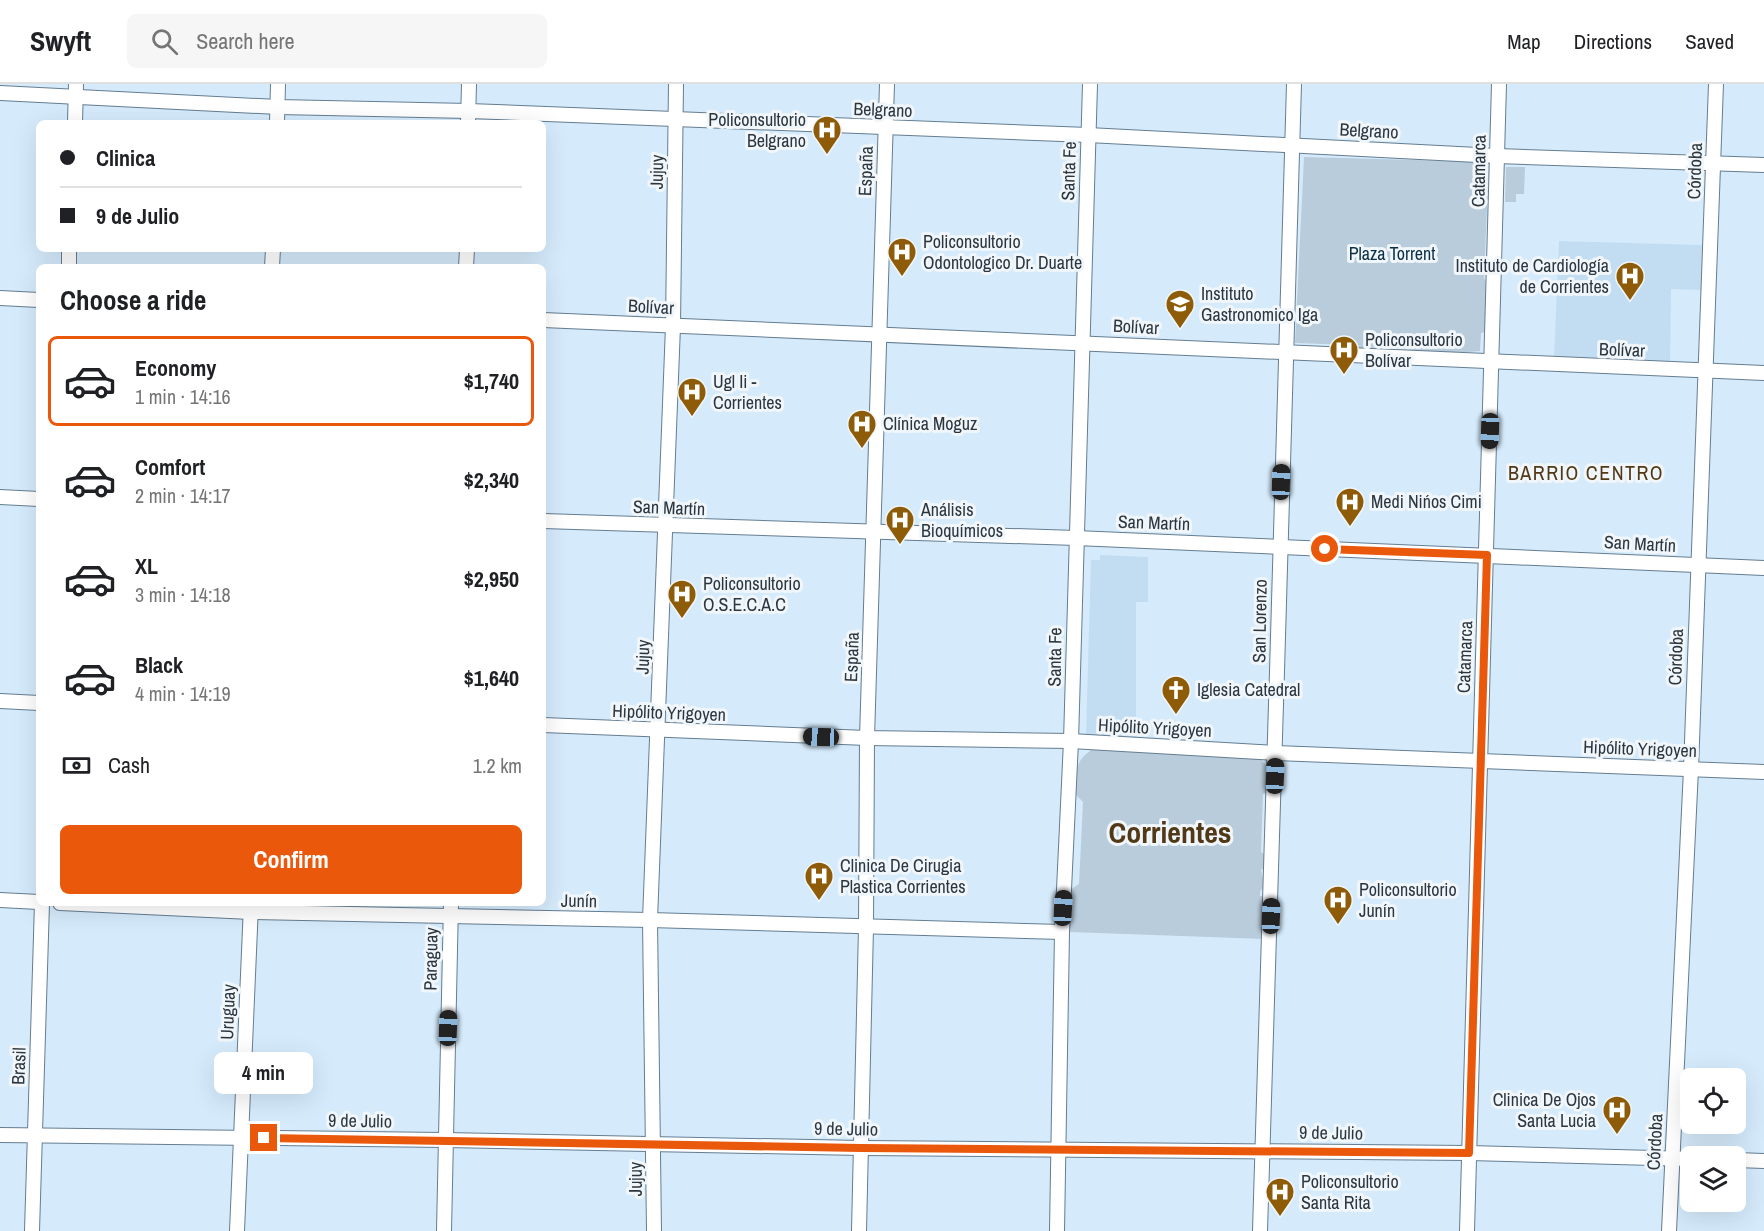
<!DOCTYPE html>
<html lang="en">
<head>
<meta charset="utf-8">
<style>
	body { margin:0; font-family:"Archivo Narrow",sans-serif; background:#f6f6f6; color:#202124; height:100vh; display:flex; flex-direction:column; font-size:22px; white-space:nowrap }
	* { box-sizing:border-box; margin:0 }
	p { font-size:20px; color:#757577 }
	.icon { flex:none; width:33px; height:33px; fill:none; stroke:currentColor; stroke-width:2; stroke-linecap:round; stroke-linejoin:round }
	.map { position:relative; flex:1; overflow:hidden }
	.sheet { position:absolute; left:36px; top:180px; width:510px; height:642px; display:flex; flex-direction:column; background:#fff; border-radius:9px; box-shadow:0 6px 24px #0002 }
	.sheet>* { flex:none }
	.hud { position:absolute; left:36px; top:36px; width:510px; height:132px; border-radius:9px; box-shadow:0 6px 24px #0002; display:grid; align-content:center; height:132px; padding:0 24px; background:#fff }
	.controls { position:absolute; left:1680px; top:984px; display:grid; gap:12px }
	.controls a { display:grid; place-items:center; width:66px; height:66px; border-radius:9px; background:#fff; box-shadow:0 6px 24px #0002; font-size:30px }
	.end { position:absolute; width:27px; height:27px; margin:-14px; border:8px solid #ea580c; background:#fff; box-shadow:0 0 0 3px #fff }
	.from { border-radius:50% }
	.bubble { position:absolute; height:42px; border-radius:9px; background:#fff; box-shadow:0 6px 24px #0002; font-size:20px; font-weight:700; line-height:42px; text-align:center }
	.car { position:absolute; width:18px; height:36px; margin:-18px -9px; border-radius:8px; box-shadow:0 0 4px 2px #0007; background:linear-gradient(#222 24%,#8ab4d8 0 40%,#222 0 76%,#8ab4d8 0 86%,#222 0) }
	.hud b { display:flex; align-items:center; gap:21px; height:57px; font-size:22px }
	.hud b+b { border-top:2px solid #e0e0e0 }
	.hud i { width:15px; height:15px; background:#202124 }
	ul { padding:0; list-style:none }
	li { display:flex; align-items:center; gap:18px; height:90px; margin:0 12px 9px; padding:0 12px; border:3px solid transparent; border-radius:9px }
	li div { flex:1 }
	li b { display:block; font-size:22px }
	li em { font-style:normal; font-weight:700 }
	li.selected { border-color:#ea580c }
	li>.icon { width:54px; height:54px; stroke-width:1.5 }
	h2 { padding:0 24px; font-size:27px; line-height:72px }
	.pay { display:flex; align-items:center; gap:15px; height:66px; padding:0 24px; font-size:22px }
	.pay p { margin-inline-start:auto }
	.cta { display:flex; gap:12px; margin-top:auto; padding:12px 24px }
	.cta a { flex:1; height:69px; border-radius:9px; background:#ea580c; color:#fff; font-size:24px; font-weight:700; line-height:69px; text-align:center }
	header { display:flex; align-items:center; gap:36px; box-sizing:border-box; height:84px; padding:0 30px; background:#fff; border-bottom:2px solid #e0e0e0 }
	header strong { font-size:28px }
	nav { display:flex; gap:33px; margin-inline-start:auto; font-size:21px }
	.search { width:420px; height:54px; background:#f6f6f6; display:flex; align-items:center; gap:15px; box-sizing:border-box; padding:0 21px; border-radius:9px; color:#757577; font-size:22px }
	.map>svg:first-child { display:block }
</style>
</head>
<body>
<header>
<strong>Swyft</strong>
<div class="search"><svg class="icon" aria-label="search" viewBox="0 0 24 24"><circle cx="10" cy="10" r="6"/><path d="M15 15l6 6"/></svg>Search here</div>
<nav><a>Map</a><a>Directions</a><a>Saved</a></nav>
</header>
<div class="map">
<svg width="1764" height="1147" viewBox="0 0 1764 1147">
	<rect width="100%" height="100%" fill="#d5ebfc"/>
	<g fill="#c2ddf2">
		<path d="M1559,157L1702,161L1701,206L1671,205L1670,279L1554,273Z"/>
		<path d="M1100,471L1148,473V518H1136V653L1086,651L1091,476H1100Z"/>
	</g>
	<g fill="#b9ccdb">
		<path d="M1304,73L1489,78L1484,194L1488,202L1486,248L1481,249L1480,267L1443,270L1393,263L1380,269L1361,267L1353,261L1295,259Z"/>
		<path d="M1506,83H1525L1524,110H1516V118H1505Z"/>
		<path d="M1093,665L1257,671L1271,687L1270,707L1263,710L1261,768L1265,771L1267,782L1261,786L1265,803L1260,807V812H1267L1265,855L1069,848L1070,806L1079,800L1083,718L1075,710C1076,688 1074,677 1093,665Z"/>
	</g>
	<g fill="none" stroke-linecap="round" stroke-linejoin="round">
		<g stroke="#647d91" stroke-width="16">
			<g id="minor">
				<path d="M0,9L278,23L469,27L1088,51L1497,72L1764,81"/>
				<path d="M75,39L76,0"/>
				<path d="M277,39L278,0"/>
				<path d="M468,39L469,0"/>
				<path d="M69,183V165"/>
				<path d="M272,183L273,165"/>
				<path d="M466,183L467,165"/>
				<path d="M0,214L39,216"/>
				<path d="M543,236L1764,289"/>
				<path d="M0,413L39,415"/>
				<path d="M543,437L1076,454L1764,484"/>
				<path d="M0,617L39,619"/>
				<path d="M543,641L867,654L1071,657L1276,669L1764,688"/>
				<path d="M0,816L39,818"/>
				<path d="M60,819L251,828L650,836L1062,848"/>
				<path d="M0,1051L445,1056L861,1064L1469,1069L1690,1075"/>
				<path d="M1736,1076L1764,1077"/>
				<path d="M32,1147L42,819"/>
				<path d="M237,1147L251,821"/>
				<path d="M444,1147L451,819"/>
				<path d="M654,1147L650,836L673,242L676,0"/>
				<path d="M859,1147L866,843L867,654L887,0"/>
				<path d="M1057,1147L1062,848L1071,657L1090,0"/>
				<path d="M1260,1147C1274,765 1281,382 1294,0"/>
				<path d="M1467,1147L1499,0"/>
				<path d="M1669,1147L1691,685L1716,0"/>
			</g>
		</g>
		<use href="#minor" stroke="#fff" stroke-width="14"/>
	</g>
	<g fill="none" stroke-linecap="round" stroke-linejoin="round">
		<path stroke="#ea580c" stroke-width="8" d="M264,1054L861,1064L1469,1069L1487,471L1325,465"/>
	</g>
	<defs>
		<g id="hospital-pin" transform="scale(1.5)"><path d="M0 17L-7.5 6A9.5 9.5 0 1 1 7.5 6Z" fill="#8e5c08" stroke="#f0f6fa"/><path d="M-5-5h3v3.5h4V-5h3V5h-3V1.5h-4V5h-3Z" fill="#fff"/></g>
		<g id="university-pin" transform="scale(1.5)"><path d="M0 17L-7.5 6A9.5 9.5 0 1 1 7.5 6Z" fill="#8e5c08" stroke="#f0f6fa"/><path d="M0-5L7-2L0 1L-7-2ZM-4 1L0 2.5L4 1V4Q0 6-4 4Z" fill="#fff"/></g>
		<g id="church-pin" transform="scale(1.5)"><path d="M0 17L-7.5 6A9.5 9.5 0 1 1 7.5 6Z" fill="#8e5c08" stroke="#f0f6fa"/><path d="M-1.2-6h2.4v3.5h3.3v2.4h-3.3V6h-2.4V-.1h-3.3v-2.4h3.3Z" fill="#fff"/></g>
	</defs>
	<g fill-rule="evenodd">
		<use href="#hospital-pin" x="827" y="46"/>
		<use href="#hospital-pin" x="902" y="168"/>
		<use href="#hospital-pin" x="1630" y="192"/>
		<use href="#university-pin" x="1180" y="220"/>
		<use href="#hospital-pin" x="1344" y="266"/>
		<use href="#hospital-pin" x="692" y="308"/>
		<use href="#hospital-pin" x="862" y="340"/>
		<use href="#hospital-pin" x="1350" y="418"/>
		<use href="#hospital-pin" x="900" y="436"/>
		<use href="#hospital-pin" x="682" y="510"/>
		<use href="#church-pin" x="1176" y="606"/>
		<use href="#hospital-pin" x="819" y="792"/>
		<use href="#hospital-pin" x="1338" y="816"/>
		<use href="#hospital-pin" x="1617" y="1026"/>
		<use href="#hospital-pin" x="1280" y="1108"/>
	</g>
	<g text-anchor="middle" stroke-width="6" stroke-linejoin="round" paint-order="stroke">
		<g font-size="18" fill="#2b363e" stroke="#f0f6fa">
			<text transform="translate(883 26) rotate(2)" y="6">Belgrano</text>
			<text transform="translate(1369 47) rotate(3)" y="6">Belgrano</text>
			<text transform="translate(866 87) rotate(-88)" y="6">España</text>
			<text transform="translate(1069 87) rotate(-88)" y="6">Santa Fe</text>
			<text transform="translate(1479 87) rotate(-89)" y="6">Catamarca</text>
			<text transform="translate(1695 87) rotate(-88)" y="6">Córdoba</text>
			<text transform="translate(657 88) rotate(-89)" y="6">Jujuy</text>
			<text transform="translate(651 223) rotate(3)" y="6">Bolívar</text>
			<text transform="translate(1136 243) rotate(3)" y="6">Bolívar</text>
			<text transform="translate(1622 266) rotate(2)" y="6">Bolívar</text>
			<text transform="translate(669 424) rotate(2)" y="6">San Martín</text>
			<text transform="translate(1154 439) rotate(2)" y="6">San Martín</text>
			<text transform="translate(1640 460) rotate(3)" y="6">San Martín</text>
			<text transform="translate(1260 537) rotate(-89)" y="6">San Lorenzo</text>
			<text transform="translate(643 573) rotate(-88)" y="6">Jujuy</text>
			<text transform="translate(852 573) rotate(-88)" y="6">España</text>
			<text transform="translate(1055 573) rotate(-89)" y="6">Santa Fe</text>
			<text transform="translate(1465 573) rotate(-88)" y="6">Catamarca</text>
			<text transform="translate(1676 573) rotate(-88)" y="6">Córdoba</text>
			<text transform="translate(669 629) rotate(2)" y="6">Hipólito Yrigoyen</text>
			<text transform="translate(1155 644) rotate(3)" y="6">Hipólito Yrigoyen</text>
			<text transform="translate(1640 665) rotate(2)" y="6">Hipólito Yrigoyen</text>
			<text transform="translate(579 817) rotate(1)" y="6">Junín</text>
			<text transform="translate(431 875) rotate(-89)" y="6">Paraguay</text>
			<text transform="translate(228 928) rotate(-88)" y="6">Uruguay</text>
			<text transform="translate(19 982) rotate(-88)" y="6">Brasil</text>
			<text transform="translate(360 1037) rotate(1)" y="6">9 de Julio</text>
			<text transform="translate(846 1045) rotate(1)" y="6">9 de Julio</text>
			<text transform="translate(1331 1049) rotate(1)" y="6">9 de Julio</text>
			<text transform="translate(1655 1058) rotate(-87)" y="6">Córdoba</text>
			<text transform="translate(636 1095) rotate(-90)" y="6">Jujuy</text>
		</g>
		<g font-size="18" fill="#2b363e" stroke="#f0f6fa" text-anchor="start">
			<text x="806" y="42" text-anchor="end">Policonsultorio<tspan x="806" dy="21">Belgrano</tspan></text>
			<text x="923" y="164">Policonsultorio<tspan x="923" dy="21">Odontologico Dr. Duarte</tspan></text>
			<text x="1609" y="188" text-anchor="end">Instituto de Cardiología<tspan x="1609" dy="21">de Corrientes</tspan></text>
			<text x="1201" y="216">Instituto<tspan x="1201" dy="21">Gastronomico Iga</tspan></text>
			<text x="1365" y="262">Policonsultorio<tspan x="1365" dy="21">Bolívar</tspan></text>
			<text x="713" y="304">Ugl Ii -<tspan x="713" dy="21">Corrientes</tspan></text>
			<text x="883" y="346">Clínica Moguz</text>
			<text x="1371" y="424">Medi Nińos Cimi</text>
			<text x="921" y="432">Análisis<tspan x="921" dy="21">Bioquímicos</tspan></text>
			<text x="703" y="506">Policonsultorio<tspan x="703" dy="21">O.S.E.C.A.C</tspan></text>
			<text x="1197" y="612">Iglesia Catedral</text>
			<text x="840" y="788">Clinica De Cirugia<tspan x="840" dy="21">Plastica Corrientes</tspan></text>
			<text x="1359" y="812">Policonsultorio<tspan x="1359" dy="21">Junín</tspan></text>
			<text x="1596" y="1022" text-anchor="end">Clinica De Ojos<tspan x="1596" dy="21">Santa Lucia</tspan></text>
			<text x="1301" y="1104">Policonsultorio<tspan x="1301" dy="21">Santa Rita</tspan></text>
		</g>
		<g font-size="18" fill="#092e45" stroke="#f0f6fa">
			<text x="1392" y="176">Plaza Torrent</text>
		</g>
		<g font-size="20" letter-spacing="1.5" fill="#513816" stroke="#f0f6fa">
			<text x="1586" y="396">BARRIO CENTRO</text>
		</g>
		<g font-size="30" font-weight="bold" fill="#513816" stroke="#f0f6fa">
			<text x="1170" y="759">Corrientes</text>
		</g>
	</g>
</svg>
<div class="controls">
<a><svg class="icon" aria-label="locate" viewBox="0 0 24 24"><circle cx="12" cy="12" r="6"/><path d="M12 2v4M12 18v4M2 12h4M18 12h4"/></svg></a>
<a><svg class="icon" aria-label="layers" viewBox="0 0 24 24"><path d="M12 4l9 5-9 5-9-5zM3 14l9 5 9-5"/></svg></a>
</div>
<i class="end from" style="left:1325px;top:465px"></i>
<i class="end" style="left:264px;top:1054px"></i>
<div class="bubble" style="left:214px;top:968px;width:99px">4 min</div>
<i class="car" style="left:1490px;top:347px;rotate:182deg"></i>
<i class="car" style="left:1281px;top:398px;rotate:2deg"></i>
<i class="car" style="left:821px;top:653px;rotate:272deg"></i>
<i class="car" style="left:1275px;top:692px;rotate:2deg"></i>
<i class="car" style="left:1063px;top:824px;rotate:3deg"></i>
<i class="car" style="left:1271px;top:832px;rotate:2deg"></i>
<i class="car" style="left:448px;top:944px;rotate:2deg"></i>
<div class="hud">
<b><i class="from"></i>Clinica</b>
<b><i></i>9 de Julio</b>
</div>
<section class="sheet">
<h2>Choose a ride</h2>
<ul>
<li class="selected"><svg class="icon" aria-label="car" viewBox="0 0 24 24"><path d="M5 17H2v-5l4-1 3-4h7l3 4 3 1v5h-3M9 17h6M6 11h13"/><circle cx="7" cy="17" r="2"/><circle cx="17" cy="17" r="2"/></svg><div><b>Economy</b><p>1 min · 14:16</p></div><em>$1,740</em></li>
<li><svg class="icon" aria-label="car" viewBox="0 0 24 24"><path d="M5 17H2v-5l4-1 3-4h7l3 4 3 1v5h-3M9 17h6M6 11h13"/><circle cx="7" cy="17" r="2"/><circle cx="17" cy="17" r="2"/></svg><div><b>Comfort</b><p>2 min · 14:17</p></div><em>$2,340</em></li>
<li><svg class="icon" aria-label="car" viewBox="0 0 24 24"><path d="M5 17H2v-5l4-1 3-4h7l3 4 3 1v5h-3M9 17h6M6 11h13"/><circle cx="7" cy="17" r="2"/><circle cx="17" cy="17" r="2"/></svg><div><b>XL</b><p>3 min · 14:18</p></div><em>$2,950</em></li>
<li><svg class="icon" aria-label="car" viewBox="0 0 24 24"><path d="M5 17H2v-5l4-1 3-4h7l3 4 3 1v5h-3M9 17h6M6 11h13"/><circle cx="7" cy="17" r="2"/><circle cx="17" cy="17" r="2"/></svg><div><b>Black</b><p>4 min · 14:19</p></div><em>$1,640</em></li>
</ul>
<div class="pay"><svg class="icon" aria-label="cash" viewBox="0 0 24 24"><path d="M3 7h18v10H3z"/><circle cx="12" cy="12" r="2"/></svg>Cash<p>1.2 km</p></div>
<div class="cta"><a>Confirm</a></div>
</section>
</div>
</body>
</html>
